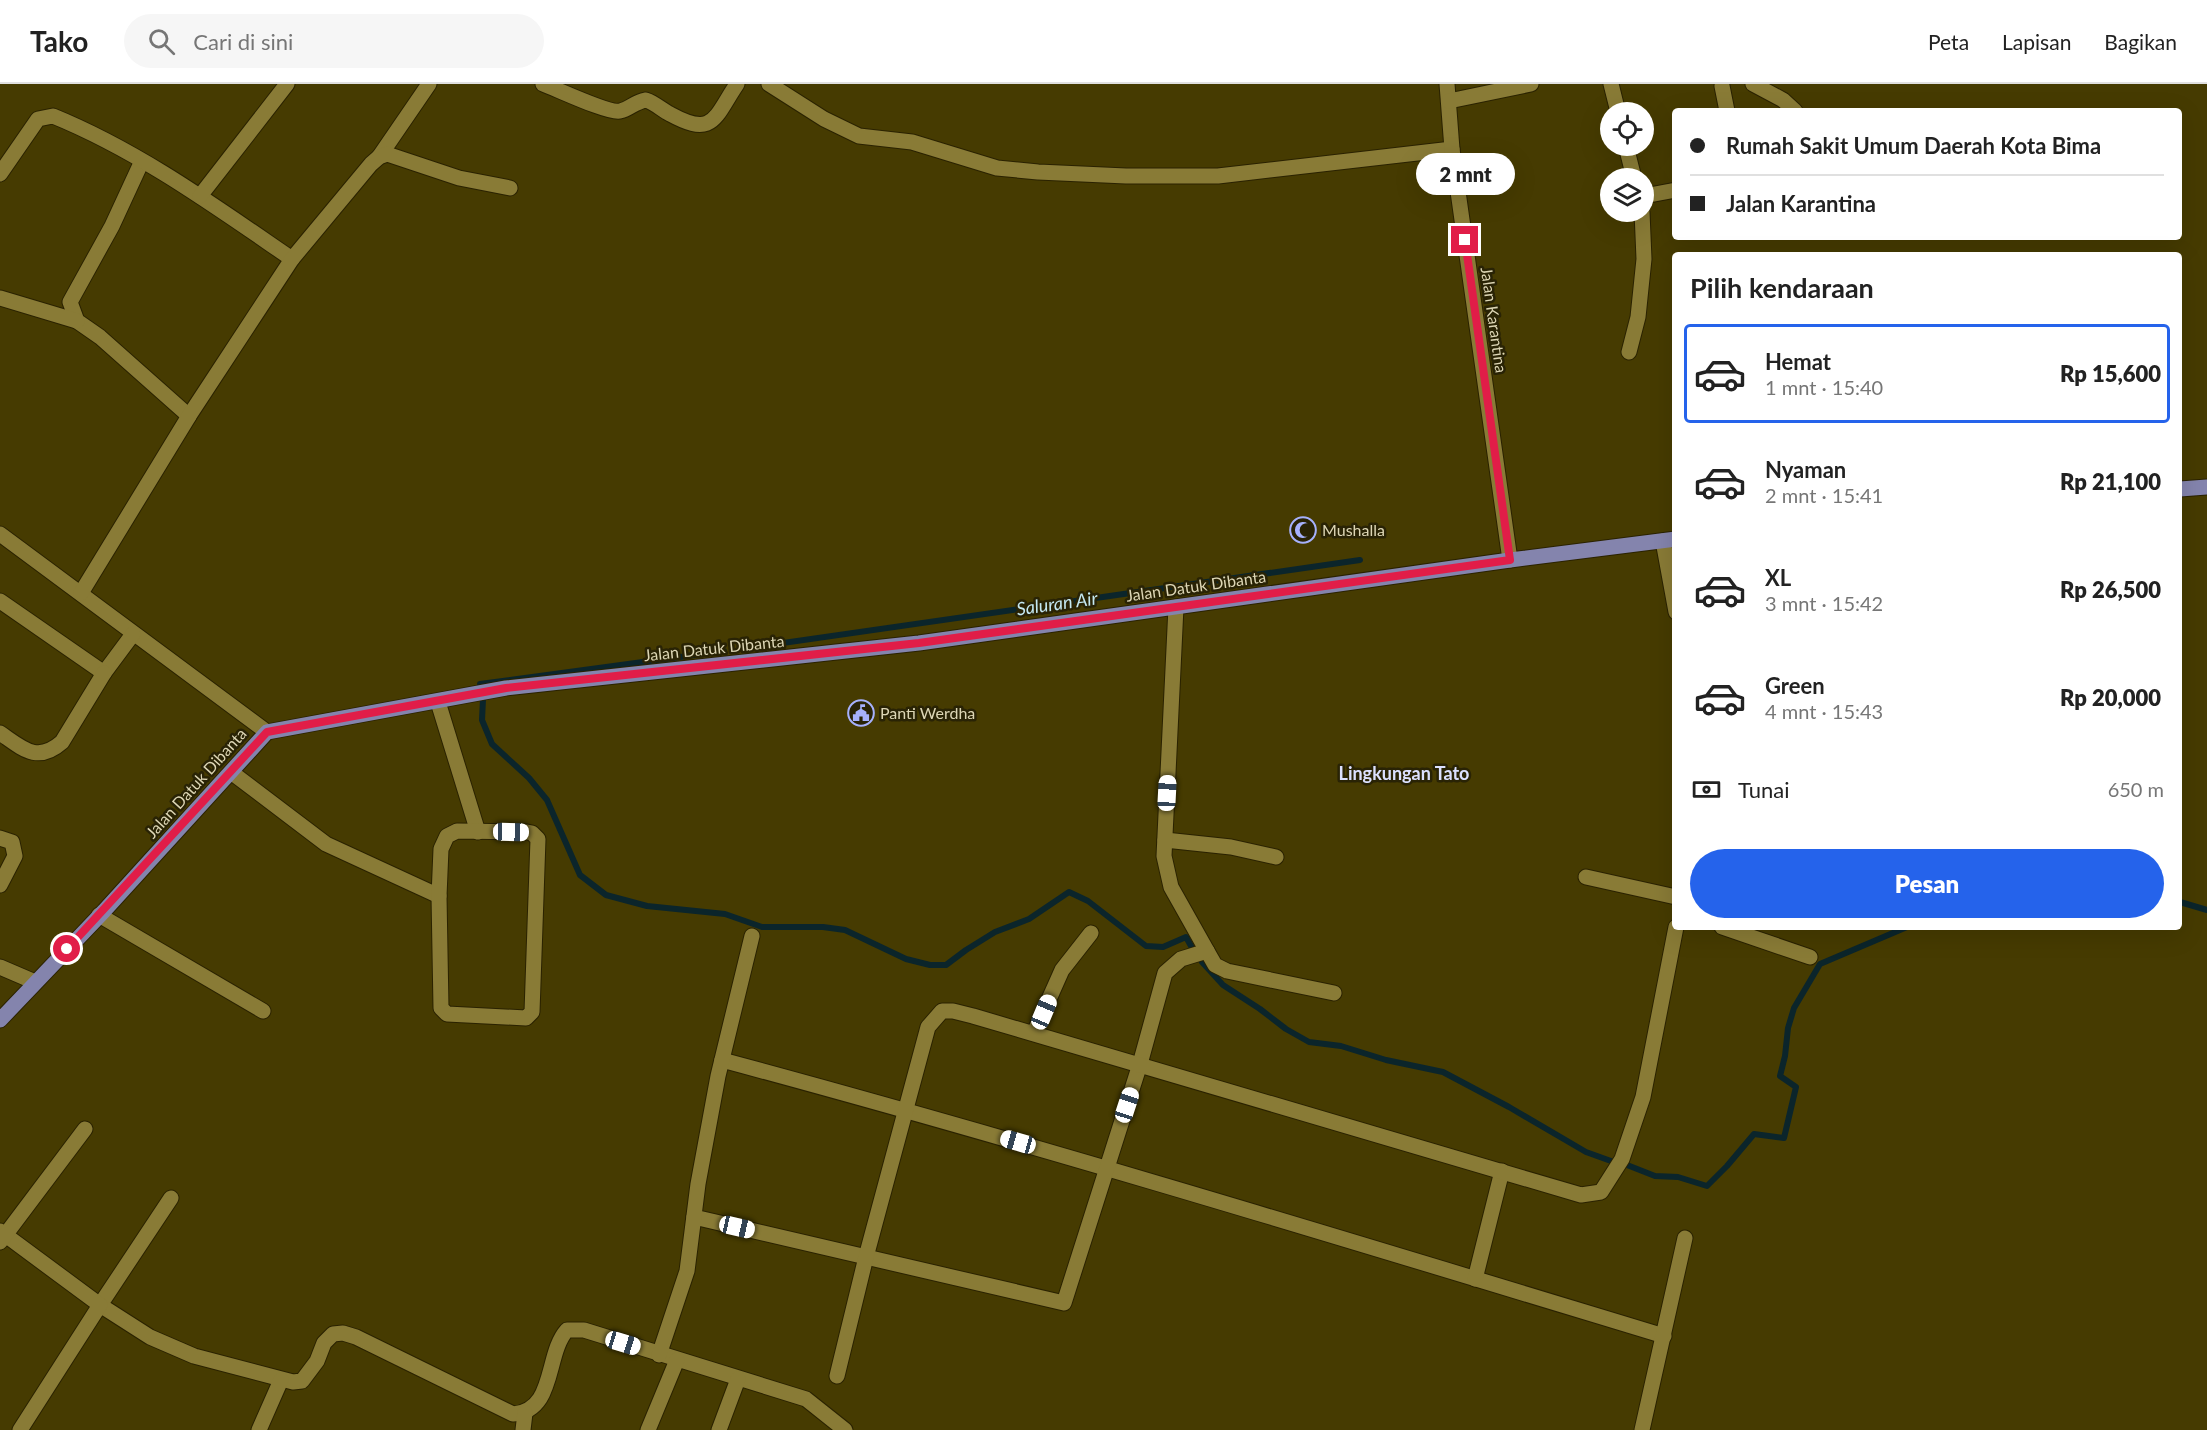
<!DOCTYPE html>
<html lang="id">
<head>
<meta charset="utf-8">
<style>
	body { margin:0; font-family:Lato,sans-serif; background:#f6f6f6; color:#222; height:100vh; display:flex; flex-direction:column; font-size:22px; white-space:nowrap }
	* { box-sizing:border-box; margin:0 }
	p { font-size:20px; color:#767676 }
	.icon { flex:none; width:33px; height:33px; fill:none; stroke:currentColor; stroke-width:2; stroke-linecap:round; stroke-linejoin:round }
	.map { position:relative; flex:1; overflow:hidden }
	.panel { position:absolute; left:1672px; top:168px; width:510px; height:678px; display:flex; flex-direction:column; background:#fff; border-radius:6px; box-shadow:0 6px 24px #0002 }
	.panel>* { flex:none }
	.top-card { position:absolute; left:1672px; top:24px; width:510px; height:132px; border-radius:6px; box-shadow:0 6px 24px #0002; display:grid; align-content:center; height:132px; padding:0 18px; background:#fff }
	.buttons { position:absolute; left:1600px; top:18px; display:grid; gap:12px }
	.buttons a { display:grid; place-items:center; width:54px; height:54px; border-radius:50%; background:#fff; box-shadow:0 6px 24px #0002; font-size:30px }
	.end { position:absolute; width:27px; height:27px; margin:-14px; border:8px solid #e11d48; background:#fff; box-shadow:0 0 0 3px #fff }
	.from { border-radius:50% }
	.bubble { position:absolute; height:42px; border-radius:21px; background:#fff; box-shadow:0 6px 24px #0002; font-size:20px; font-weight:800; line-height:42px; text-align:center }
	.car { position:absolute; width:18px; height:36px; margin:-18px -9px; border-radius:8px; box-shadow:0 0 4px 2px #0007; background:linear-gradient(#fff 24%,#345 0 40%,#fff 0 76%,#345 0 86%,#fff 0) }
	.top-card b { display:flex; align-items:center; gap:21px; height:57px; font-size:22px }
	.top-card b+b { border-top:2px solid #e0e0e0 }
	.top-card i { width:15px; height:15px; background:#222 }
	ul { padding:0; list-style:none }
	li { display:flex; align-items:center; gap:18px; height:99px; margin:0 12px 9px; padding:0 6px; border:3px solid transparent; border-radius:6px }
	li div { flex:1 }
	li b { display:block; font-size:22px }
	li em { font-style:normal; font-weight:800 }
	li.active { border-color:#2563eb }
	li>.icon { width:54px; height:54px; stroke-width:1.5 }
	h2 { padding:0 18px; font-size:27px; line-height:72px }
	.pay { display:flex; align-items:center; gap:15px; height:66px; padding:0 18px; font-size:22px }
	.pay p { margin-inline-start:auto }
	.cta { display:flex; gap:12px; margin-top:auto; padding:12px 18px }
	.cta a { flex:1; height:69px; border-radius:36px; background:#2563eb; color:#fff; font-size:24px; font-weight:800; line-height:69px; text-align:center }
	header { display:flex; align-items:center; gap:36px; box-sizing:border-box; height:84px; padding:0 30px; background:#fff; border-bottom:2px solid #e0e0e0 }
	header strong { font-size:28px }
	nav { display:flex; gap:33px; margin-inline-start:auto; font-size:21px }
	.search { width:420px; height:54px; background:#f6f6f6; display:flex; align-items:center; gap:15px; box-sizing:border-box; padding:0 21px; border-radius:33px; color:#767676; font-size:22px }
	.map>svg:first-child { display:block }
</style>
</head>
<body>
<header>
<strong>Tako</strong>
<div class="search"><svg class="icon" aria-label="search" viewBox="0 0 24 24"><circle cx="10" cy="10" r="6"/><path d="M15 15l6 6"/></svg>Cari di sini</div>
<nav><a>Peta</a><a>Lapisan</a><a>Bagikan</a></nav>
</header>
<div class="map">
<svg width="2207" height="1346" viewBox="0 0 2207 1346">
	<rect width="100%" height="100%" fill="#463b01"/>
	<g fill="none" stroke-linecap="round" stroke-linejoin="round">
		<g stroke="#0b252b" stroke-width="6">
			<path d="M755,563L1360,476"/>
			<path d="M480,600L724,567"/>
			<path d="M483,615L482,636L492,660L529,694L547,716L580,791L606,811L647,822L725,830L762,843H823L845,846L906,875L930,881H946L966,866L995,848L1029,835L1069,808L1088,817L1146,862L1163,863L1186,853L1191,862"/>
			<path d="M2180,818L2207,826"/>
			<path d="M1202,878L1223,901L1260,925L1286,945L1309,958L1341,962L1386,976L1443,988L1509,1023L1586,1068L1611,1077"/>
			<path d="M1627,1081L1655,1092L1678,1093L1707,1102L1727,1082L1754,1050L1784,1054L1796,1003L1780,992L1785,972L1788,944L1794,924L1820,880L1907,843"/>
		</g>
		<g stroke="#2a2200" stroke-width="17">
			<g id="minor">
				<path d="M543,0C557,5 609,30 620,27C630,25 634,18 646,16C655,19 662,26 670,30C714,54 714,34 737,0"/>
				<path d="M769,0L824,35L859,52L912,58L997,84L1038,88L1126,92H1218L1452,65"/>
				<path d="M1447,0L1452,65L1510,476"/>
				<path d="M1611,0L1618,28"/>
				<path d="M1753,0L1783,16L1795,27"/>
				<path d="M1722,2L1727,27"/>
				<path d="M1449,17L1531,0"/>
				<path d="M1626,62L1634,94"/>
				<path d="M379,73L429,0"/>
				<path d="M142,77L112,142L70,218L77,237L100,253L189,332"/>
				<path d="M0,90L38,35L53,32C139,67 216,123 292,175"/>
				<path d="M200,112L287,0"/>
				<path d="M1644,112L1676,106"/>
				<path d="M0,214L77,237"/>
				<path d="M1629,268L1638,233L1644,175L1642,128"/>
				<path d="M0,450L267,648"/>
				<path d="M1663,457L1676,528"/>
				<path d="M81,509L189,332L292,175L371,80L379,73L387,70L459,94L510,104"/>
				<path d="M0,517L104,589L133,550"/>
				<path d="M438,618L478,748"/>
				<path d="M0,649C22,664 37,680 62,658L104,589"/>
				<path d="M231,688L326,760L439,812"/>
				<path d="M457,747L527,748L532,749L538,755L532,928L526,934L447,930L441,924L439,812L441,765L447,752Z"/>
				<path d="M0,754L12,758L15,772L0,801"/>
				<path d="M1165,756L1231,763L1276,773"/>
				<path d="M1586,793L1676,813"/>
				<path d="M99,831L263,927"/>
				<path d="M1722,843L1810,873"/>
				<path d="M1207,867L1215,881L1227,887L1334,909"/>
				<path d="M0,883L35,898"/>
				<path d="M1034,949L1062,886L1091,849"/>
				<path d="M722,976C1038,1061 1351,1157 1664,1252"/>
				<path d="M171,1114L100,1221L150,1253L194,1272L293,1298L302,1297L317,1277L324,1259L333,1250L343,1249L356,1253L513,1330C556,1327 545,1270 567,1246H584L806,1315L845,1346"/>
				<path d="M694,1133L1064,1219L1140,980L1165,889L1181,875L1207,867L1171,803L1164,772L1176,523"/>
				<path d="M0,1147L100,1221L20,1346"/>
				<path d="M0,1158L85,1045"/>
				<path d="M1475,1195L1502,1087"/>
				<path d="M659,1271L687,1187L698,1100L718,992L752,852"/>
				<path d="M837,1292L866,1173L928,943L942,927H953L973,932L1581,1111L1601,1108L1622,1075L1643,1013L1676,843"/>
				<path d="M259,1346L281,1296"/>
				<path d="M523,1346L525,1329"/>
				<path d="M648,1346L677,1276"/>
				<path d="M719,1346L738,1295"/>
				<path d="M1642,1346L1685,1154"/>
			</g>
		</g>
		<g stroke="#2a2200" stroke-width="17">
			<g id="major">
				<path d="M2180,405L2207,403"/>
				<path d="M0,936L104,827L267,648L506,604L919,559L1510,476L1676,455"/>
			</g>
		</g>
		<use href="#minor" stroke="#897b36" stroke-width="15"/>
		<use href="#major" stroke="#8484ad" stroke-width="15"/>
	</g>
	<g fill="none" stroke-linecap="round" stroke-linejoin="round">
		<path stroke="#e11d48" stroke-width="8" d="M67,865L267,648L506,604L919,559L1510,476L1465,156"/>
	</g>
	<defs>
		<g id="mosque-ring" transform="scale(1.35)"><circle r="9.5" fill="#292305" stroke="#a6b1fc" stroke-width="1.5"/><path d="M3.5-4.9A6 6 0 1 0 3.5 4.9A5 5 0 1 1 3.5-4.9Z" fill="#a6b1fc"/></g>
		<g id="civic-ring" transform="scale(1.35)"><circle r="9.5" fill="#292305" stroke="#a6b1fc" stroke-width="1.5"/><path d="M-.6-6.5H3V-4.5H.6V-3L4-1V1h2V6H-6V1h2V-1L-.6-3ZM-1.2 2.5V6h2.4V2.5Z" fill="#a6b1fc"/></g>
	</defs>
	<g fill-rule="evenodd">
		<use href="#mosque-ring" x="1303" y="446"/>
		<use href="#civic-ring" x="861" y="629"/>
	</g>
	<g text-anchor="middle" stroke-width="5" stroke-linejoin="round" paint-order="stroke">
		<g font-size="16" fill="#ddd6b5" stroke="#292305">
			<text transform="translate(1494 236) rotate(82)" y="6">Jalan Karantina</text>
			<text transform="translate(1196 502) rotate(-8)" y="6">Jalan Datuk Dibanta</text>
			<text transform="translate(714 564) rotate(-6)" y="6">Jalan Datuk Dibanta</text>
			<text transform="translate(196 699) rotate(-48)" y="6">Jalan Datuk Dibanta</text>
		</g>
		<g font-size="16" fill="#ddd6b5" stroke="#292305" text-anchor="start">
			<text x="1322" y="452">Mushalla</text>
			<text x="880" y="635">Panti Werdha</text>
		</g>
		<g font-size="18" font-style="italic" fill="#c5e8f2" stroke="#292305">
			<text transform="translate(1057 520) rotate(-8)" y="6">Saluran Air</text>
		</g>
		<g font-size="18" font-weight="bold" fill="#dce1fe" stroke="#292305">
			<text x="1404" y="696">Lingkungan Tato</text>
		</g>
	</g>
</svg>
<div class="buttons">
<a><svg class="icon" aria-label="locate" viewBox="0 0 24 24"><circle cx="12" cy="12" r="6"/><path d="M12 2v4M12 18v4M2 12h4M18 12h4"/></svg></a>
<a><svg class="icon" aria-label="layers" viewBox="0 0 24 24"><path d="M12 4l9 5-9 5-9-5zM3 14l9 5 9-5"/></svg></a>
</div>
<i class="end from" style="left:67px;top:865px"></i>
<i class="end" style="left:1465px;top:156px"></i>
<div class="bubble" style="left:1416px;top:69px;width:99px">2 mnt</div>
<i class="car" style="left:1167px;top:709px;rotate:3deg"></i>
<i class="car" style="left:511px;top:748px;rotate:91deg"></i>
<i class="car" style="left:1044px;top:928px;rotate:23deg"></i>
<i class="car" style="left:1127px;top:1021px;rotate:18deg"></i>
<i class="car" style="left:1018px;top:1058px;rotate:286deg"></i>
<i class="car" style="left:737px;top:1143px;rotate:103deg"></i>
<i class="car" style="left:623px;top:1259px;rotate:107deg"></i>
<div class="top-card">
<b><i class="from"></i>Rumah Sakit Umum Daerah Kota Bima</b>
<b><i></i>Jalan Karantina</b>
</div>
<section class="panel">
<h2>Pilih kendaraan</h2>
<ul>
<li class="active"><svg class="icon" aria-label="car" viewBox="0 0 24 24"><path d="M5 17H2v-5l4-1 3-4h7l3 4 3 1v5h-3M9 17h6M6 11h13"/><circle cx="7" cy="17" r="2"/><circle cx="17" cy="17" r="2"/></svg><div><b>Hemat</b><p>1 mnt · 15:40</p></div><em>Rp 15,600</em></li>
<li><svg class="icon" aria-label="car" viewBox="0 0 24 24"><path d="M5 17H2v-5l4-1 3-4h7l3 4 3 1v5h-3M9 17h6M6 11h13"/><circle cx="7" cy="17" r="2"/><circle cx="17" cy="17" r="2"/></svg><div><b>Nyaman</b><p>2 mnt · 15:41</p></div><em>Rp 21,100</em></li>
<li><svg class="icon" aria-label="car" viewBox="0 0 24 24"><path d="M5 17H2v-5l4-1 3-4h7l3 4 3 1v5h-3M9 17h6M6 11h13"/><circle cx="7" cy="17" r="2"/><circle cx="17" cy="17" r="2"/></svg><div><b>XL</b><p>3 mnt · 15:42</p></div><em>Rp 26,500</em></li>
<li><svg class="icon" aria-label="car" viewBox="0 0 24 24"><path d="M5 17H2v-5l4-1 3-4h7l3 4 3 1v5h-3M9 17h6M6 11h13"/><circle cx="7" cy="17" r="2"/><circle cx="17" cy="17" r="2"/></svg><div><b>Green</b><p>4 mnt · 15:43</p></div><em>Rp 20,000</em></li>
</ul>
<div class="pay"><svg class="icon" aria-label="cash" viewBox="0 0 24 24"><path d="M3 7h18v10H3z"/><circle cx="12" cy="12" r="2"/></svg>Tunai<p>650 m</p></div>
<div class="cta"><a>Pesan</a></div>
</section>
</div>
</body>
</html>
